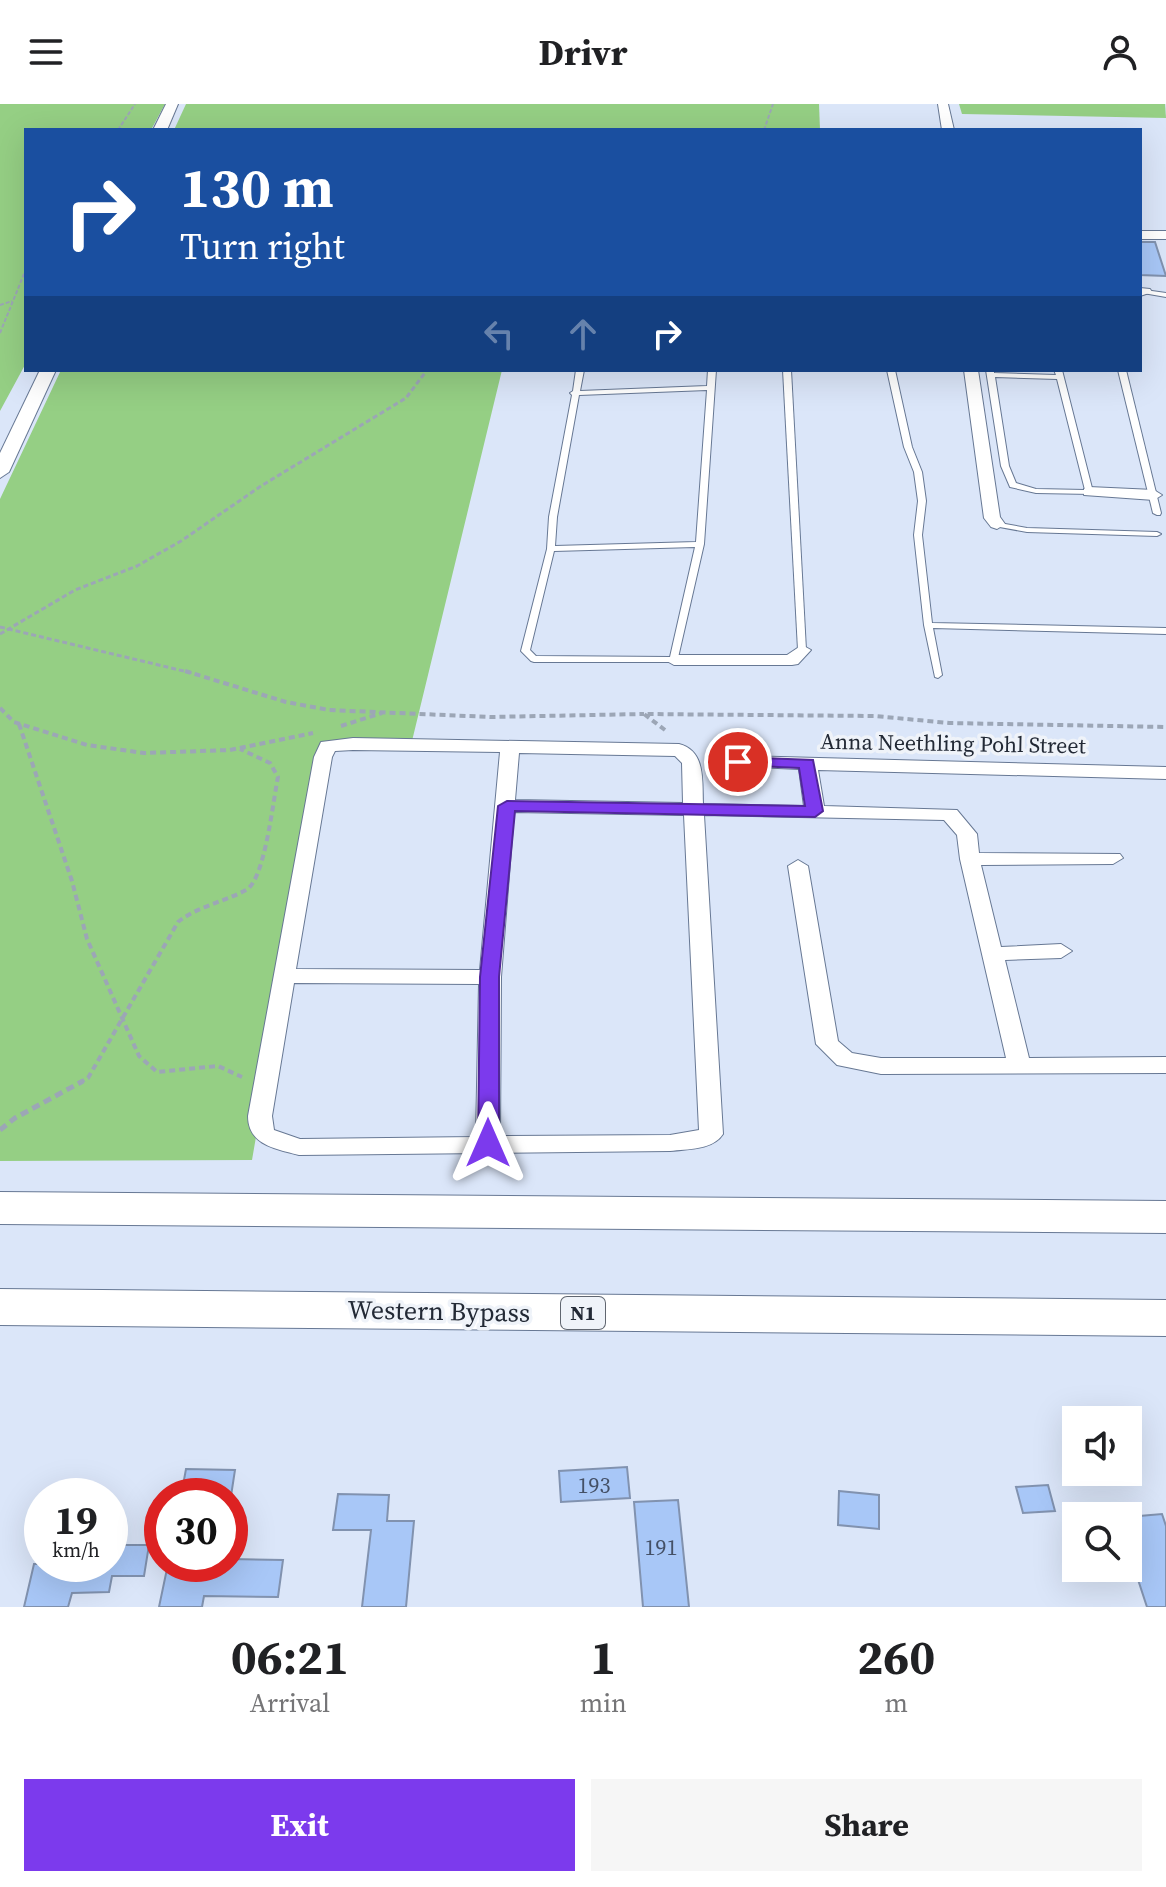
<!DOCTYPE html>
<style>
body{margin:0;font-family:"Source Serif 4",serif;background:#f6f6f6;color:#202124;height:100vh;display:flex;flex-direction:column;font-size:30px;white-space:nowrap}
*{box-sizing:border-box;margin:0}
p{font-size:26px;color:#757577}
.icon{flex:none;width:44px;height:44px;fill:none;stroke:currentColor;stroke-width:2;stroke-linecap:round;stroke-linejoin:round}
.map{position:relative;height:1503px;overflow:hidden}
.drawer{display:flex;flex-direction:column;background:#fff;flex:1}
.drawer>*{flex:none}
.guide{position:absolute;left:24px;top:24px;width:1118px;height:244px;border-radius:0px;box-shadow:0 8px 32px #0002;background:#1a4fa0;color:#fff;overflow:hidden}
.fabs{position:absolute;left:1062px;top:1302px;display:grid;gap:16px}
.fabs a{display:grid;place-items:center;width:80px;height:80px;border-radius:0px;background:#fff;box-shadow:0 8px 32px #0002;font-size:40px}
.speed{position:absolute;left:24px;top:1374px;display:flex;gap:16px;font-size:40px;font-weight:700;text-align:center}
.speed>*{display:grid;place-content:center;width:104px;height:104px;border-radius:50%;background:#fff;box-shadow:0 8px 32px #0002;line-height:1}
.speed small{font-size:20px;font-weight:400}
.speed .limit{border:12px solid #d22;background:#fff;color:#111}
.pin{position:absolute;display:grid;place-items:center;width:68px;height:68px;color:#fff;margin:-34px;border:4px solid #fff;border-radius:50%;box-shadow:0 2px 8px #0007}
.me{position:absolute;width:88px;margin:-44px;rotate:0deg;stroke-linejoin:round;filter:drop-shadow(0 0 6px #0008)}
.turn{display:flex;align-items:center;gap:28px;height:168px;padding:0 24px;font-size:36px}
.turn .icon{width:104px;height:104px;stroke-width:2.5}
.turn b{display:block;font-size:56px;line-height:68px}
.lanes{display:flex;align-items:center;height:76px;padding:0 24px;background:#0003;justify-content:center;gap:40px;direction:ltr}
.lanes .off{opacity:.35}
.eta{display:flex;justify-content:space-evenly;align-items:center;height:136px;text-align:center}
.eta b{font-size:48px;font-weight:700;line-height:56px}
.button{display:flex;gap:16px;margin-top:auto;padding:16px 24px}
.button a{flex:1;height:92px;border-radius:0px;background:#7c3aed;color:#fff;font-size:32px;font-weight:700;line-height:92px;text-align:center}
.button a+a{background:#f6f6f6;color:#202124}
header{display:flex;justify-content:space-between;align-items:center;height:104px;padding:0 24px;background:#fff;font-size:36px;font-weight:700}
.map>svg:first-child{display:block}
.green{fill:#95cf84}
.building{fill:#a8c7f7;stroke:#8192af;stroke-width:2}
.lines{fill:none;stroke-linecap:round;stroke-linejoin:round}
.service-casing{stroke:#677894;stroke-width:2}
.minor-casing{stroke:#677894;stroke-width:2}
.tertiary-casing{stroke:#677894;stroke-width:2}
.motorway-casing{stroke:#677894;stroke-width:2}
.path-far3{stroke:#9ca6b6;stroke-width:2;stroke-dasharray:4 2;stroke-linecap:butt}
.path-far2{stroke:#9ca6b6;stroke-width:3;stroke-dasharray:5 3;stroke-linecap:butt}
.path-far1{stroke:#9ca6b6;stroke-width:4;stroke-dasharray:6 4;stroke-linecap:butt}
.path{stroke:#9ca6b6;stroke-width:5;stroke-dasharray:8 5;stroke-linecap:butt}
.service{fill:#fff;fill-rule:evenodd}
.minor{fill:#fff;fill-rule:evenodd}
.tertiary{fill:#fff;fill-rule:evenodd}
.motorway{fill:#fff;fill-rule:evenodd}
.route{fill:#7c3aed;stroke:#51269a;stroke-width:2}
.labels{text-anchor:middle;dominant-baseline:central;stroke-width:7;stroke-linejoin:round;paint-order:stroke}
.shield{fill:#eff3f9;stroke:#606670;stroke-width:2}
.shield-label{font-size:20px;font-weight:bold;fill:#222935}
.street-label{font-size:22px;fill:#222935;stroke:#eff3f9}
.near-number-label{font-size:22px;fill:#445066}
.near-street-label{font-size:26px;fill:#222935;stroke:#eff3f9}
</style>
<header><svg class="icon" aria-label="menu" viewBox="0 0 24 24"><path d="M4 6h16M4 12h16M4 18h16"/></svg>Drivr<svg class="icon" aria-label="person" viewBox="0 0 24 24"><circle cx="12" cy="8" r="4"/><path d="M4 21q1-7 8-7t8 7"/></svg></header>
<div class="map">
<svg width="1166" height="1503" viewBox="0 0 1166 1503">
<rect width="100%" height="100%" fill="#dbe6f9"/>
<g class="green">
<polygon points="0,0 165,0 151,26 26,26 26,259 0,307"/>
<polygon points="186,0 819,0 820,26 174,26"/>
<polygon points="959,0 1165,0 1166,14 962,10"/>
<polygon points="61,266 502,266 412,637 324,638 252,1056 0,1057 0,395"/>
</g>
<g class="building">
<polygon points="1140,138 1155,138 1166,172 1140,171"/>
<polygon points="627,1363 630,1394 561,1398 559,1367"/>
<polygon points="186,1365 235,1366 231,1392 181,1392"/>
<polygon points="1048,1381 1055,1407 1023,1409 1016,1383"/>
<polygon points="839,1387 879,1391 879,1425 838,1421"/>
<polygon points="338,1390 389,1391 387,1417 414,1417 406,1503 362,1503 371,1426 333,1426"/>
<polygon points="678,1396 689,1503 643,1503 634,1398"/>
<polygon points="1162,1410 1166,1422 1166,1503 1147,1503 1128,1445 1128,1413"/>
<polygon points="110,1441 149,1441 144,1472 112,1472 109,1488 72,1489 68,1503 24,1503 34,1460 110,1460"/>
<polygon points="230,1455 283,1456 278,1493 204,1492 202,1503 159,1503 168,1460 230,1460"/>
</g>
<g class="lines">
<defs>
<g id="service">
<polygon points="1145,186 1166,189 1166,193 1143,189 1143,187"/>
<path d="M576,266H584L580,287L707,282L708,266H716L704,440L677,558H534L531,557L521,547L547,445L549,413L572,291L570,289L573,287ZM707,286L696,438L555,442L557,413L579,291ZM695,443L670,553L536,552L530,546L554,447Z"/>
<polygon points="783,266 791,266 806,546 802,549 798,546"/>
<polygon points="887,266 895,266 912,343 922,368 926,397 922,431 932,519 1166,524 1166,530 933,524 942,571 938,574 935,573 924,521 914,431 918,397 914,368 904,343"/>
<path d="M986,266H994V269L1056,271L1054,266H1062L1093,388L1092,390L1036,389L1010,383L1001,362ZM995,273L1057,275L1085,386L1036,385L1016,379L1009,362Z"/>
<polygon points="1118,266 1126,266 1161,409 1160,411 1157,411 1153,409"/>
<polygon points="994,418 1027,424 1157,428 1161,430 1157,432 1027,428 994,422"/>
</g>
<g id="minor">
<polygon points="938,0 948,0 954,26 942,26"/>
<rect x="1140" y="127" width="26" height="8"/>
<polygon points="1140,184 1150,185 1152,188 1140,192"/>
<polygon points="964,266 978,266 1000,413 1005,420 997,425 991,423 984,414"/>
<polygon points="1089,383 1154,386 1162,391 1154,396 1084,391 1084,385"/>
<polygon points="802,541 811,546 798,560 792,561 674,561 665,556 674,551 787,551"/>
<path d="M353,634L679,640C706,647 702,677 703,700L804,702L799,665L731,662L729,658L738,652L1166,663V675L818,666L824,702L957,706L977,730L979,749L1120,750L1123,754L1113,760L981,761L1001,843L1061,840L1072,847L1061,854L1005,856L1029,954L1166,953V969L881,970L837,961L816,940L788,762L798,756L808,762L838,937L852,949L881,954H1006L960,755L957,731L944,716L704,711L723,1030C713,1046 687,1045 670,1047L299,1051C276,1045 248,1041 248,1012L314,653L321,638ZM353,646L500,648L480,866L296,865L332,653L335,647ZM519,649L675,652L682,659L683,699L515,696ZM514,708L684,711L699,1026L670,1031L500,1032L501,873ZM294,879L479,880L476,1033L300,1035L274,1026L272,1012Z"/>
</g>
<g id="tertiary">
<polygon points="166,0 178,0 167,26 153,26"/>
<polygon points="40,266 56,266 9,368 0,374 0,349"/>
</g>
<g id="motorway">
<polygon points="0,1088 1166,1097 1166,1129 0,1120"/>
<polygon points="0,1185 1166,1196 1166,1232 0,1221"/>
</g>
</defs>
<use href="#service" class="service-casing"/>
<use href="#minor" class="minor-casing"/>
<use href="#tertiary" class="tertiary-casing"/>
<use href="#motorway" class="motorway-casing"/>
<g class="path-far3">
<polyline points="118,26 135,0"/>
<polyline points="764,26 773,0"/>
<polyline points="0,201 12,197"/>
<polyline points="0,229 26,165"/>
</g>
<g class="path-far2">
<polyline points="0,523 192,569"/>
<polyline points="0,530 75,486 137,462 181,437 261,382 406,294 427,266"/>
</g>
<g class="path-far1">
<polyline points="185,567 286,598 329,606 490,613 644,610"/>
<polyline points="0,604 14,618 87,641 144,649 230,646 313,629"/>
<polyline points="19,620 72,777 87,835 139,952 157,968 218,962 242,973"/>
<polyline points="341,622 382,609"/>
<polyline points="665,626 644,610 875,612 949,619 1166,623"/>
<path d="M79,979L88,974L178,818C198,802 224,798 246,786C265,776 273,696 278,673L270,659L240,645"/>
</g>
<polyline class="path" points="0,1026 15,1014 83,977"/>
<use href="#service" class="service"/>
<use href="#minor" class="minor"/>
<use href="#tertiary" class="tertiary"/>
<use href="#motorway" class="motorway"/>
</g>
<polygon class="route" points="738,653 813,656 823,707 815,713 515,707 499,873 499,1039 496,1045 481,1045 478,1039 480,873 498,702 507,697 805,702 799,664 732,661 730,658"/>
<g class="labels">
<rect class="shield" x="561" y="1193" width="44" height="32" rx="6"/>
<g class="shield-label">
<text x="583" y="1209">N1</text>
</g>
<g class="street-label">
<text transform="translate(953 639) rotate(1)">Anna Neethling Pohl Street</text>
</g>
<g class="near-number-label">
<text x="594" y="1381">193</text>
<text x="661" y="1443">191</text>
</g>
<g class="near-street-label">
<text transform="translate(439 1207) rotate(1)">Western Bypass</text>
</g>
</g>
</svg>
<div class="fabs">
<a><svg class="icon" aria-label="sound" viewBox="0 0 24 24"><path d="M4 9h4l5-4v14l-5-4H4zM17 9q2 3 0 6"/></svg></a>
<a><svg class="icon" aria-label="search" viewBox="0 0 24 24"><circle cx="10" cy="10" r="6"/><path d="M15 15l6 6"/></svg></a>
</div>
<div class="speed"><div>19<small>km/h</small></div><div class="limit">30</div></div>
<div class="pin" style="left:738px;top:658px;background:#d93025"><svg class="icon" aria-label="arrive" viewBox="0 0 24 24"><path d="M6 21V4h12l-3 4 3 4H6"/></svg></div>
<svg class="me" style="left:488px;top:1039px" viewBox="-20 -20 40 40"><path d="M0-17L14 15 0 8-14 15z" fill="#7c3aed" stroke="#fff" stroke-width="4"/></svg>
<div class="guide">
<div class="turn"><svg class="icon" aria-label="right" viewBox="0 0 24 24"><path d="M7 20v-9h11M14 6l5 5-5 5"/></svg><div><b>130 m</b>Turn right</div></div>
<div class="lanes"><svg class="icon off" aria-label="left" viewBox="0 0 24 24"><path d="M17 20v-9H6M10 6l-5 5 5 5"/></svg><svg class="icon off" aria-label="ahead" viewBox="0 0 24 24"><path d="M12 20V5M6 11l6-6 6 6"/></svg><svg class="icon" aria-label="right" viewBox="0 0 24 24"><path d="M7 20v-9h11M14 6l5 5-5 5"/></svg></div>
</div>
</div>
<section class="drawer">
<div class="eta">
<div><b>06:21</b><p>Arrival</p></div>
<div><b>1</b><p>min</p></div>
<div><b>260</b><p>m</p></div>
</div>
<div class="button"><a>Exit</a><a>Share</a></div>
</section>
